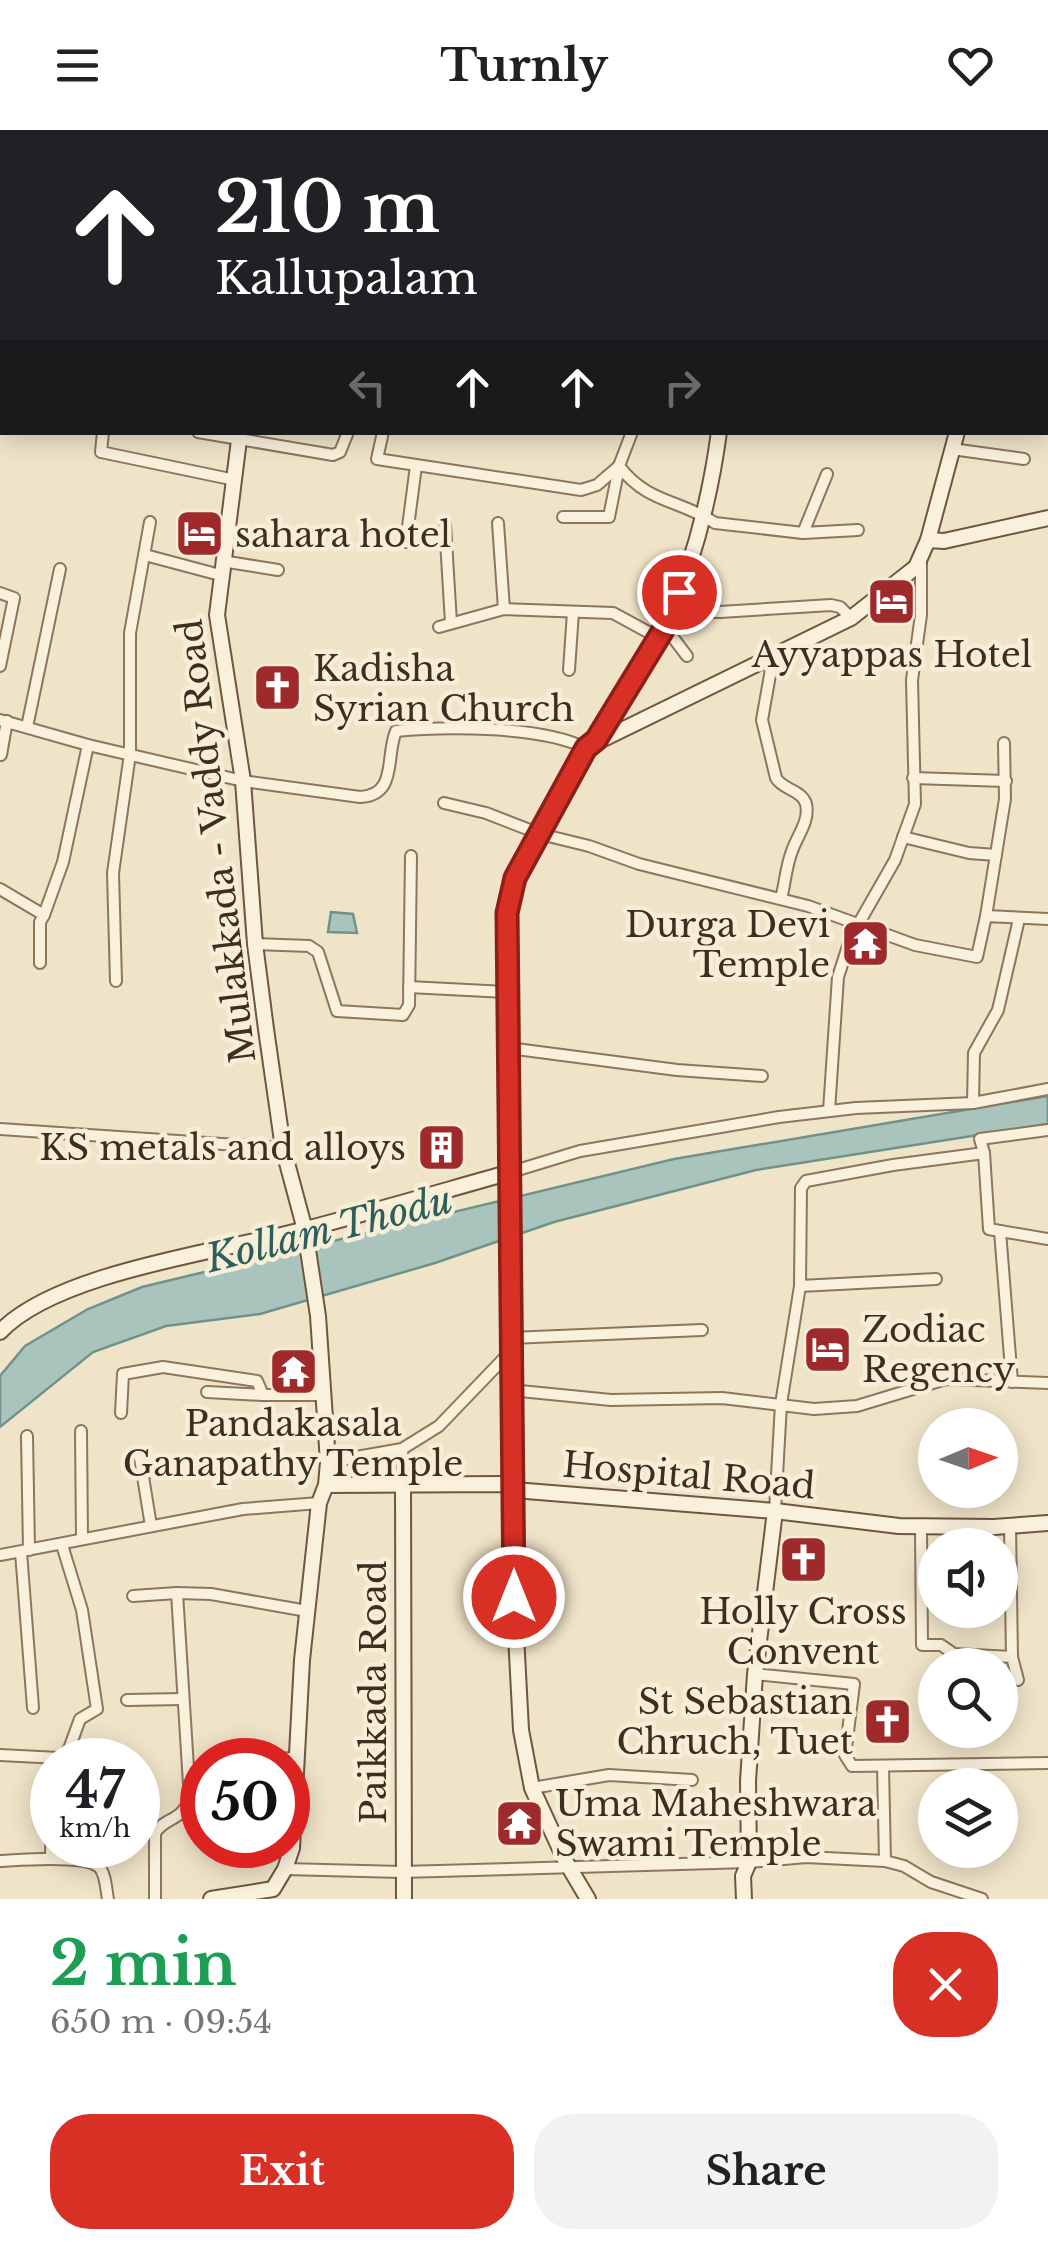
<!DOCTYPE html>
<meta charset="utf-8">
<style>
body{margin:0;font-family:"Libre Baskerville",serif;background:#f2f2f2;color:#202124;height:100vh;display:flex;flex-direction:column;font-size:38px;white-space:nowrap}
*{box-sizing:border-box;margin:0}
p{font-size:32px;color:#757577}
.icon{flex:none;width:55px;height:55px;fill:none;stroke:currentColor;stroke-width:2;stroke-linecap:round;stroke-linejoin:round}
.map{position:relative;height:1769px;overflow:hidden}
.sheet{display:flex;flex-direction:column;background:#fff;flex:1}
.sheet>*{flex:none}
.guide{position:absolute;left:0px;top:0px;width:1050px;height:305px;box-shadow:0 5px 25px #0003;background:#202124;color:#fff;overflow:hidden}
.needle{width:65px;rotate:88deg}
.tools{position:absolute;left:918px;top:1278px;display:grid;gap:20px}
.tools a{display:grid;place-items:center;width:100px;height:100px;border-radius:50%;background:#fff;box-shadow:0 5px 25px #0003;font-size:50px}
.speed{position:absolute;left:30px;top:1608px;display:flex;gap:20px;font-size:50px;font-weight:700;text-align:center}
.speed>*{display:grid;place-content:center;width:130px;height:130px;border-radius:50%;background:#fff;box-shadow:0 5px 25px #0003;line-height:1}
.speed small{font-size:25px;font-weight:400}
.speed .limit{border:15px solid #d22;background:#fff;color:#111}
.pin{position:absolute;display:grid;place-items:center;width:85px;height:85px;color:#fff;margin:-42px;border:5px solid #fff;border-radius:50%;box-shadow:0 2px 10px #0007}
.me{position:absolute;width:110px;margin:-55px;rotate:0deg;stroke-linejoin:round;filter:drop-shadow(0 0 8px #0008)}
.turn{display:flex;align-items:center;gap:35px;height:210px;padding:0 50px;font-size:45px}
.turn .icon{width:130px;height:130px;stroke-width:2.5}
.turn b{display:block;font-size:70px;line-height:85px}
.lanes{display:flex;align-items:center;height:95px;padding:0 50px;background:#0003;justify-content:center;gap:50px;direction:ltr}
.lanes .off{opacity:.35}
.round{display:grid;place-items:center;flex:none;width:105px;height:105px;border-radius:40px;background:#f2f2f2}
.head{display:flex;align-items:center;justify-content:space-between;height:170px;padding:0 50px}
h1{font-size:60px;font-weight:700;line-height:75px;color:#1e9e55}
.action{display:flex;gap:20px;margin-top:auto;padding:20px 50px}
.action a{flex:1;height:115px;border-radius:40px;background:#d93025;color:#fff;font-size:40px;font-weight:700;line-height:115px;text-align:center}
.action a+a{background:#f2f2f2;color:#202124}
header{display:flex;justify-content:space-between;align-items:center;height:130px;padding:0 50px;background:#fff;font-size:45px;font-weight:700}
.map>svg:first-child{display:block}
.water{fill:#a9c4bc;stroke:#6f938a;stroke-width:2.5}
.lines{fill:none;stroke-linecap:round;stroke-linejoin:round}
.street-casing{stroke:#8d765c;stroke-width:14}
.secondary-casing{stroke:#6f573f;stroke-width:18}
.street{stroke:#faf1dc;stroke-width:10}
.secondary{stroke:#faf1dc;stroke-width:14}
.route-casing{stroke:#8d1f18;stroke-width:25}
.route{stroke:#d93025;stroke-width:18}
.labels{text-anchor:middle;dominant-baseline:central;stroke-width:9;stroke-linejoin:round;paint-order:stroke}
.poi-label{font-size:35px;fill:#3d2e20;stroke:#f7eed8;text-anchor:start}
.street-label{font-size:35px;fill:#3d2e20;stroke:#f7eed8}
.water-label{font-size:38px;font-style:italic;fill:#2f5d5a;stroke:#f7eed8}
</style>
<header><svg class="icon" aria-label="menu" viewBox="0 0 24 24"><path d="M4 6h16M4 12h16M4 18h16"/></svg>Turnly<svg class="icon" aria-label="heart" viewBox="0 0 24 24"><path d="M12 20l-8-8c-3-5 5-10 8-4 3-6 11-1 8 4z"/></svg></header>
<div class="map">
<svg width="1048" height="1769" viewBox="0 0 1048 1769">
<rect width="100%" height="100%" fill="#f0e4c8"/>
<g class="water">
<polygon points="331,782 353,784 357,803 328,802"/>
<polygon points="1048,966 1048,994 756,1040 554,1092 435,1133 260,1184 166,1196 93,1222 0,1297 0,1246 25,1216 88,1179 142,1157 674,1029"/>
</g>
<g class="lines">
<defs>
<g id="street">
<polyline points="1042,0 1048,2"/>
<polyline points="49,2 50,0"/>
<polyline points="448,2 449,0"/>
<polyline points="670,2 670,0"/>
<polyline points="0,63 2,64"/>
<polyline points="0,172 2,173"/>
<polyline points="1048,177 1048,178"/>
<polyline points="0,225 2,215"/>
<polyline points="0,264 2,264"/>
<polyline points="103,302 101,322 235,350"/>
<polyline points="198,302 333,325 340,322 348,302"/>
<polyline points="383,302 377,329 581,360 597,355 619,336"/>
<path d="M632,302L619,336C648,374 679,369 715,393L803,403"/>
<polyline points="952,319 1024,329"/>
<polyline points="827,344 803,403 858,400"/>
<polyline points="563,387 609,387 619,337"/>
<polyline points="498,393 504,479"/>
<polyline points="445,394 451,493"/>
<polyline points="406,412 416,336"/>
<polyline points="145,425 220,445"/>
<polyline points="222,431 278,440"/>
<polyline points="0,463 14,468 0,536"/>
<polyline points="671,481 720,482 831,475 840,477 851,488"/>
<polyline points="439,497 504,479 613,483 659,508"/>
<polyline points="665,497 687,526"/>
<path d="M773,528L762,590L776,648C783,660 802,660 806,674C810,691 797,706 792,721C786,736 785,754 781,769"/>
<polyline points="569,540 573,482"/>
<path d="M0,590L88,615L243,651L360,667C398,665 385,627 396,601C444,596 543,596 585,618"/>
<polyline points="27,597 60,439"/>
<polyline points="1,625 7,591"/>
<polyline points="913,648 1006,651"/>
<polyline points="444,673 486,683 540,704 589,716 639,734 808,776 915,815 977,827 986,786 1048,789"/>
<polyline points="903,707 969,723 996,725"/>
<polyline points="0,759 44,785 40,792 40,833"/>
<polyline points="44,785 63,732 88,615"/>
<polyline points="986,786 1005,669 1004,613"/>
<polyline points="255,814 309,816 318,822 337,881 403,885 409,875 411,726"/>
<polyline points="116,851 113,743 130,624 130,503 150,392"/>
<polyline points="409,857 506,862"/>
<polyline points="508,918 677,940 762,946"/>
<polyline points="973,973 974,923 998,880 1019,789"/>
<polyline points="829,981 838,847 851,807 895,730 915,674 912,550 921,485 921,430"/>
<polyline points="0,999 283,1018"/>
<polyline points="984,1023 989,1099 1000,1101 1012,1252"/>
<polyline points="511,1042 580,1021 779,987 856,978 973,973 1048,959"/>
<polyline points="1000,1101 1048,1109"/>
<polyline points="800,1156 936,1149"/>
<polyline points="510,1208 702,1200"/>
<polyline points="510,1260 611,1270 722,1268 814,1279 857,1276 946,1249 1048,1253"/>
<polyline points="207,1262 263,1265"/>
<polyline points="121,1283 123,1244 163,1237 257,1251 263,1265 323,1265"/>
<polyline points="81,1301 82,1408"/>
<polyline points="27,1306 29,1420"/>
<polyline points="402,1319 403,1354"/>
<polyline points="140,1328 151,1396"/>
<polyline points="328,1332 402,1319 439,1296 510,1222"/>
<polyline points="775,1381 781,1274 800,1156 801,1058 806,1051 893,1035 984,1023 980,1009 1048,1000"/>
<polyline points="1010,1396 1012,1527"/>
<polyline points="921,1397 922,1515 941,1515 954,1524 1012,1527 1018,1550"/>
<polyline points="21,1422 33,1578"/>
<polyline points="0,1425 243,1379 319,1373"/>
<polyline points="133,1466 177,1463"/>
<polyline points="755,1544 854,1554 845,1625 852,1636 1048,1633"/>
<polyline points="127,1570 183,1569"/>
<polyline points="0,1625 59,1628"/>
<polyline points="59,1630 69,1619 80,1589 97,1579 82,1480 62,1415"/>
<polyline points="242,1630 296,1628"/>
<polyline points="883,1636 885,1731"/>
<polyline points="532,1658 609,1645 692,1650"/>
<polyline points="51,1729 52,1661"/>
<path d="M0,1731C20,1730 84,1724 99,1737C106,1744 106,1760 108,1769"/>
<polyline points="285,1739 402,1742 749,1732 806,1727 885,1731 904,1736 931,1752 982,1769"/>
<path d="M155,1769V1703C165,1687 180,1692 190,1670L177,1463L211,1464L307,1481"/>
</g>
<g id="secondary">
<polyline points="267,0 267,2"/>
<polyline points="760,2 760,0"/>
<polyline points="1048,42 1048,41"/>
<polyline points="928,410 944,411 1048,388"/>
<path d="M597,610C620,573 648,536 665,497C693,435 710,369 719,302"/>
<path d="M0,1202C56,1142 224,1121 306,1099C375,1081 443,1061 511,1042"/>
<polyline points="403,1354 404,1769"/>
<polyline points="326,1355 504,1354 514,1360 775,1381 899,1396 994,1397 1048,1393"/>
<polyline points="211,1769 273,1759 285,1739 292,1718 302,1530 319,1373 326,1355 328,1332 318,1186 305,1100 283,1018 266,899 255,814 243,651 217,485 240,302"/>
<polyline points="588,1769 566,1732 532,1658 521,1600 514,1467 510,1222 513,1123 505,815 507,783 515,747 585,618 851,488 916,437 928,410 957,302"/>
<polyline points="744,1769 743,1746 749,1732 748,1651 755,1544 775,1381"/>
</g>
</defs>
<use href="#street" class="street-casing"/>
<use href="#secondary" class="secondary-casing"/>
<use href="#street" class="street"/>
<use href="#secondary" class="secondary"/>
</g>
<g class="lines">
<defs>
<polyline id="route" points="514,1467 507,783 515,748 586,618 596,610 665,497 679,462"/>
</defs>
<use href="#route" class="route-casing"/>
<use href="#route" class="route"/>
</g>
<defs>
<symbol id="hotel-square" viewBox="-11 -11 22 22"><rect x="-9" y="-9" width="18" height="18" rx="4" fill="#9e2a2b" stroke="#f7eed8"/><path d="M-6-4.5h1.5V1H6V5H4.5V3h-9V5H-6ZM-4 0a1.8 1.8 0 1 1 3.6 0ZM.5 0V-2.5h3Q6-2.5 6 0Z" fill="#fff"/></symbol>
<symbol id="church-square" viewBox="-11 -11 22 22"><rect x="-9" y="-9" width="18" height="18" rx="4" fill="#9e2a2b" stroke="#f7eed8"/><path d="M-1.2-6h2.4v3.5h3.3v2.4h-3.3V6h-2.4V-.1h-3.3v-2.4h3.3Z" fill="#fff"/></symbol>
<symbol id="temple-square" viewBox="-11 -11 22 22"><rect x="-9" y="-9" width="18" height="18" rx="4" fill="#9e2a2b" stroke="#f7eed8"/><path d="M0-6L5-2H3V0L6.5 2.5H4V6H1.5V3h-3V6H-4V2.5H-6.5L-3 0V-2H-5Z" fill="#fff"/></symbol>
<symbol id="building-square" viewBox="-11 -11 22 22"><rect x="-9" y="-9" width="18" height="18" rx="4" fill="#9e2a2b" stroke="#f7eed8"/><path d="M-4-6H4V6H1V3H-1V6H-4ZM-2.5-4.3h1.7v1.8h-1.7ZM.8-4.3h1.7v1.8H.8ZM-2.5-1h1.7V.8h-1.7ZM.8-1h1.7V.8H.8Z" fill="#fff"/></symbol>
</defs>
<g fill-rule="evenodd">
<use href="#hotel-square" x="172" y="376" width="55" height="55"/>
<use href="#hotel-square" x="864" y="444" width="55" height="55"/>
<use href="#church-square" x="250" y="530" width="55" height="55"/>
<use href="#temple-square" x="838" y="786" width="55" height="55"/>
<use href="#building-square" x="414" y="990" width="55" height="55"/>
<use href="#hotel-square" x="800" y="1192" width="55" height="55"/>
<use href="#temple-square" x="266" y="1214" width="55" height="55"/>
<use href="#church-square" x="776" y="1402" width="55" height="55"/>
<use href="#church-square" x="860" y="1564" width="55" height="55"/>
<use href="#temple-square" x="492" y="1666" width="55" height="55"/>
</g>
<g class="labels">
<g class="poi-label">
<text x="235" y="404">sahara hotel</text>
<text x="892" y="524" text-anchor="middle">Ayyappas Hotel</text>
<text x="313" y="538">Kadisha<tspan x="313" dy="40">Syrian Church</tspan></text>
<text x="830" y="794" text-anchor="end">Durga Devi<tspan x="830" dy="40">Temple</tspan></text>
<text x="406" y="1017" text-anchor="end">KS metals and alloys</text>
<text x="862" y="1199">Zodiac<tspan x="862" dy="40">Regency</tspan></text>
<text x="293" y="1293" text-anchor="middle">Pandakasala<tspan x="293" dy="40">Ganapathy Temple</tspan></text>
<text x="803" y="1481" text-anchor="middle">Holly Cross<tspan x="803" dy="40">Convent</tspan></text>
<text x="853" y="1571" text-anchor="end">St Sebastian<tspan x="853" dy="40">Chruch, Tuet</tspan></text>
<text x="555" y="1673">Uma Maheshwara<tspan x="555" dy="40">Swami Temple</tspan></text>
</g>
<g class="street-label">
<text transform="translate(216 711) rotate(-97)">Mulakkada - Vaddy Road</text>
<text transform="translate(689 1345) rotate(5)">Hospital Road</text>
<text transform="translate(373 1562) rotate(-90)">Paikkada Road</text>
</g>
<g class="water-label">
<text transform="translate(329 1099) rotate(-14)">Kollam Thodu</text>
</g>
</g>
</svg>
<div class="tools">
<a><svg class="needle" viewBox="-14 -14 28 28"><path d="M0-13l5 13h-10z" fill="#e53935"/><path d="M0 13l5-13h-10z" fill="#757577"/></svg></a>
<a><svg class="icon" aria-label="sound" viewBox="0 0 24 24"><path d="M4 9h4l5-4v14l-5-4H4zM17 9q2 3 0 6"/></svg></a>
<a><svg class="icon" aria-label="search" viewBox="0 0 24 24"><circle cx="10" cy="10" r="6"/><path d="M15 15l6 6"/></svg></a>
<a><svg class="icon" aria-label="layers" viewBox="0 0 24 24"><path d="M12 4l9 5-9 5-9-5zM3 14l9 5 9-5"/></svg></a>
</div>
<div class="speed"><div>47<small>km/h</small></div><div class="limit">50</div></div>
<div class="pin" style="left:679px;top:462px;background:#d93025"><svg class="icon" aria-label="arrive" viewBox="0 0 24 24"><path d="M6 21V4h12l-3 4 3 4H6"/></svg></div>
<svg class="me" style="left:514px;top:1467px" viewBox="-20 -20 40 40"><circle r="17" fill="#d93025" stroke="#fff" stroke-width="3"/><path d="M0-11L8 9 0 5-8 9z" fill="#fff"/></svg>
<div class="guide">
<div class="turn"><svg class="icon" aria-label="ahead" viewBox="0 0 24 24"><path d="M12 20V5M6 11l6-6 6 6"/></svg><div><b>210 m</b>Kallupalam</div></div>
<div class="lanes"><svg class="icon off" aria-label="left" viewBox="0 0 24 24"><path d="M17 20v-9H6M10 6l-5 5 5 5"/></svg><svg class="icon" aria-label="ahead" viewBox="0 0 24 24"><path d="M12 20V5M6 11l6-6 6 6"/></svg><svg class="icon" aria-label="ahead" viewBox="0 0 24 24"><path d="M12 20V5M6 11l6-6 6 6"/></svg><svg class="icon off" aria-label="right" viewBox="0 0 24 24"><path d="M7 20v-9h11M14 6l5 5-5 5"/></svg></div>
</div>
</div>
<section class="sheet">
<div class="head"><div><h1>2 min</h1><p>650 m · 09:54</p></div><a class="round" style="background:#d93025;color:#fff"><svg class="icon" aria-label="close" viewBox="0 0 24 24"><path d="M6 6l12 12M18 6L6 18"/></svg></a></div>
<div class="action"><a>Exit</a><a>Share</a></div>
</section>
